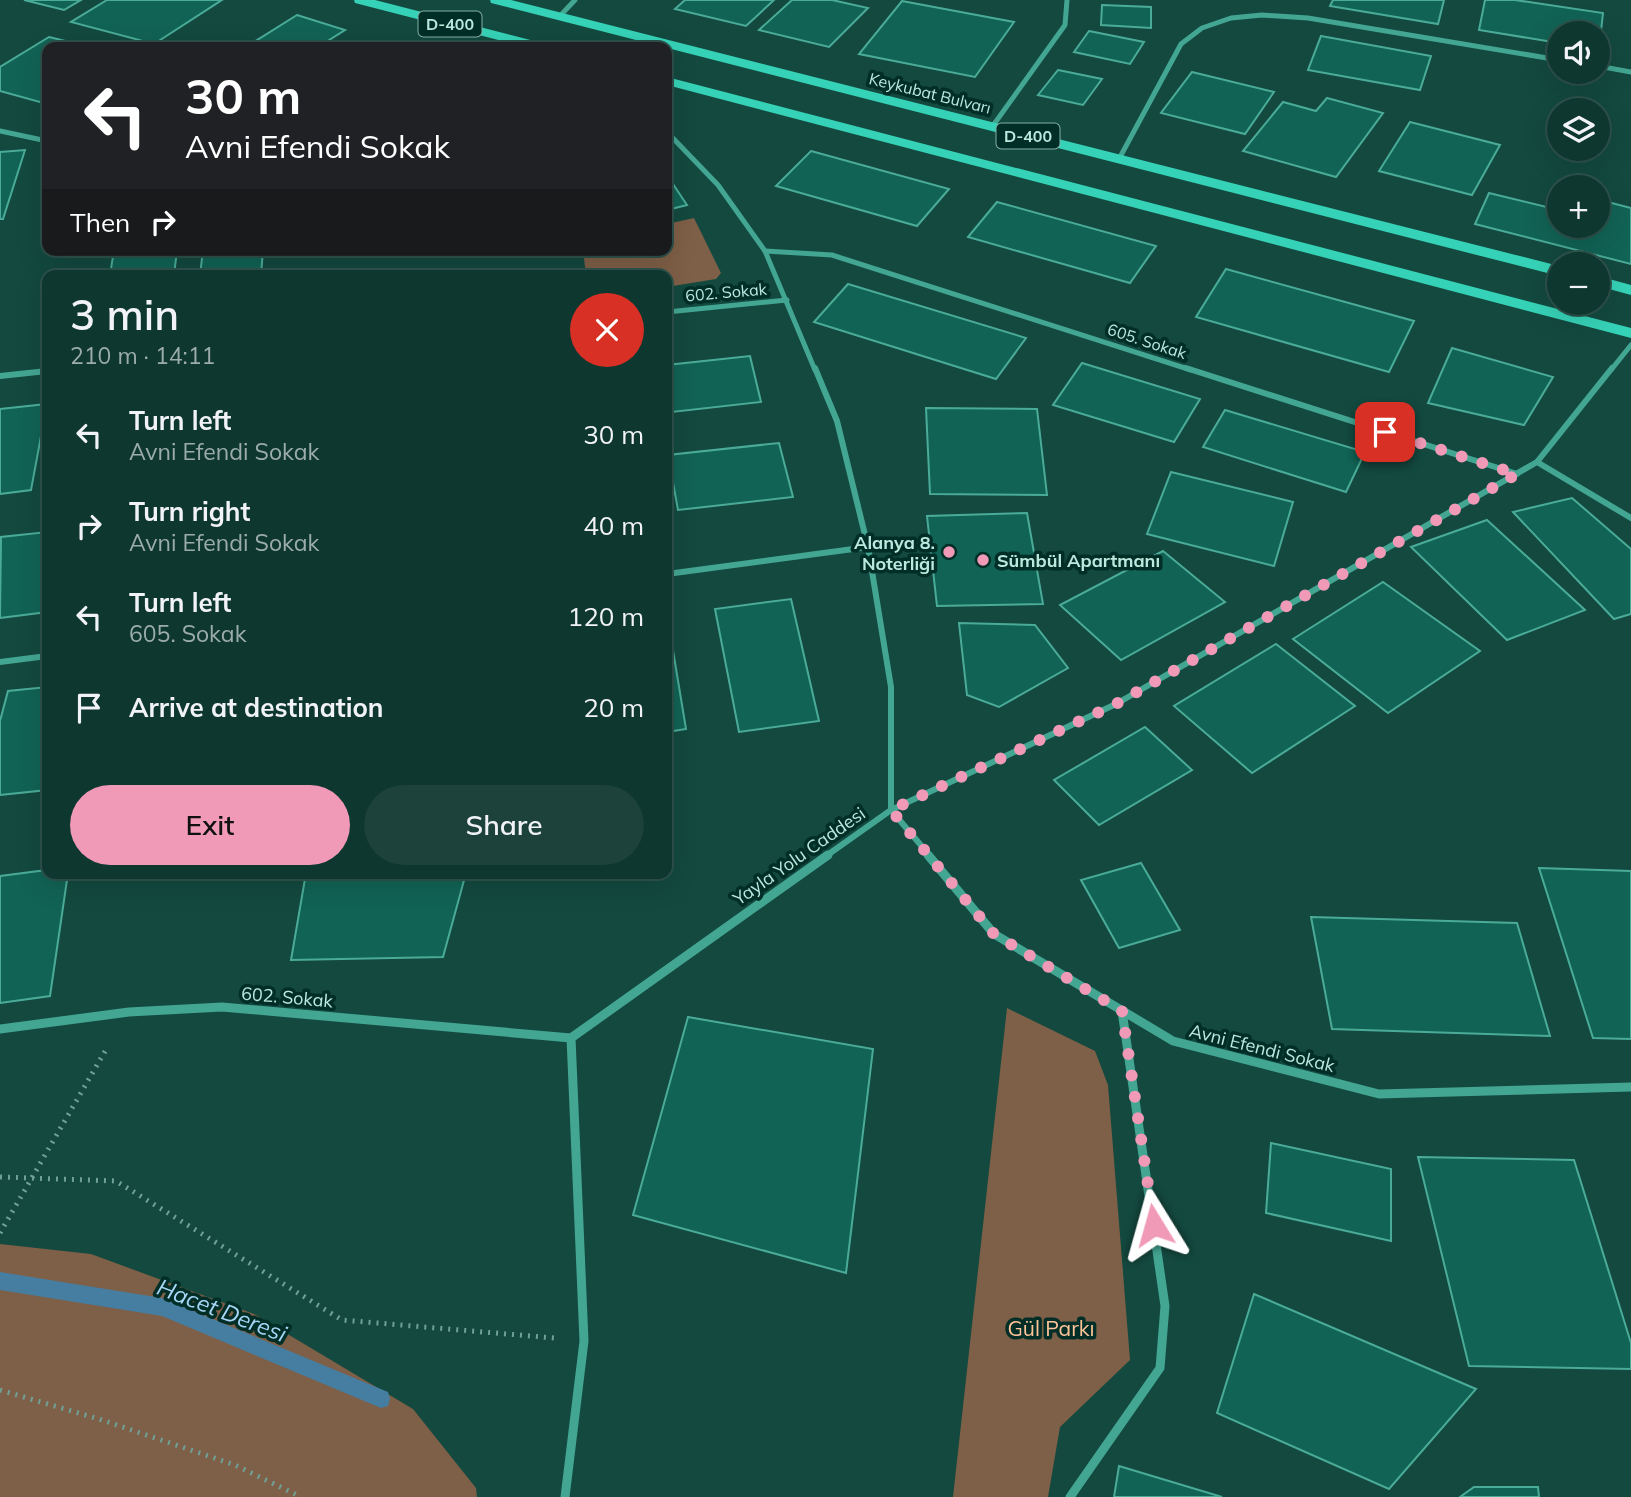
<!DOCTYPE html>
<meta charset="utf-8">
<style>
body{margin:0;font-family:Mulish,sans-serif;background:#1c423b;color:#f1f3f6;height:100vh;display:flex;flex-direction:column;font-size:26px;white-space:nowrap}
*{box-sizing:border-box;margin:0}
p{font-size:23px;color:#9bacaa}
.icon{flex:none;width:38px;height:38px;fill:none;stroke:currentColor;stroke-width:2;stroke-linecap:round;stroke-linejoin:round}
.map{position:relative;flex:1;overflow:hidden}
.side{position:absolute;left:42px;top:270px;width:630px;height:609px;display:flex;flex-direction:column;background:#0e372f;border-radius:14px;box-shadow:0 7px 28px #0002,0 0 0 2px #2e514b}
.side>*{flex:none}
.hud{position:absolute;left:42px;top:42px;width:630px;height:214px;border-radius:14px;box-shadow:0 7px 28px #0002,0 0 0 2px #2e514b;background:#202124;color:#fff;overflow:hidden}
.buttons{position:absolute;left:1547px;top:21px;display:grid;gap:14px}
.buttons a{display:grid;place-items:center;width:63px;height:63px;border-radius:50%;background:#0e372f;box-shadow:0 7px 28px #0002,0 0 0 2px #2e514b;font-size:35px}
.pin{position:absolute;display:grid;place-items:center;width:60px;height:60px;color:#fff;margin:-30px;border-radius:14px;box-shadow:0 4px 10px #0006}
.me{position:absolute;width:77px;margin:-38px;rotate:352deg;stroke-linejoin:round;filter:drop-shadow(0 0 5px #0008)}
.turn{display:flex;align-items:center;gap:24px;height:147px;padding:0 28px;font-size:32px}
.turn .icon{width:91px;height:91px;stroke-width:2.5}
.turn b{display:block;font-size:49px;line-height:60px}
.then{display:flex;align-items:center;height:66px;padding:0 28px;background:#0003;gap:14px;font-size:26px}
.round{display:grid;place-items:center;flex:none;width:74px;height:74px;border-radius:37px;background:#1c423b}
.head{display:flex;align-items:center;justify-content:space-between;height:119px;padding:0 28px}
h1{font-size:42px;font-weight:600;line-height:52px}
.action{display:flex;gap:14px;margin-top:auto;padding:14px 28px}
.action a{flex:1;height:80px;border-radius:42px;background:#f09ab7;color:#111;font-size:28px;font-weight:600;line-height:80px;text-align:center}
.action a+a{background:#1c423b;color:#f1f3f6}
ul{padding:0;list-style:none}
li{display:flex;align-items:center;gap:21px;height:91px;padding:0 28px}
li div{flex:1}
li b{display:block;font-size:26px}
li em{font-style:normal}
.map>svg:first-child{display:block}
.green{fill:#7e5f47}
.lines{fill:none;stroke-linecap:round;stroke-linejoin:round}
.stream{fill:#467ea1;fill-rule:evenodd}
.building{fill:#116355;stroke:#4aac98;stroke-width:2}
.path{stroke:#70a096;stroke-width:5;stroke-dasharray:2 6;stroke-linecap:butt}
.street-far2{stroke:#43a692;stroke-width:5}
.street-far1{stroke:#43a692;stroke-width:6}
.street{stroke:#43a692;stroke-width:9}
.highway{fill:#36d2b7;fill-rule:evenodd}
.route{stroke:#f09ab7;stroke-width:12;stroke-dasharray:0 21.6}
.poi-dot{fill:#f09ab7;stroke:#012e26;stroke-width:2.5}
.labels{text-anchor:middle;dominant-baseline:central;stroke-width:7;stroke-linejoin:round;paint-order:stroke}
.shield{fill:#012e26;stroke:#84b0a6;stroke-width:2}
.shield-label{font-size:16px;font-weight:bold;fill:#bce8dd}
.far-street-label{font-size:16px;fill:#bce8dd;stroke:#012e26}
.poi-label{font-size:18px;font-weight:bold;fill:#bce8dd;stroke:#012e26;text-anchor:end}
.street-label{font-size:18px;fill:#bce8dd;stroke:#012e26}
.near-park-label{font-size:21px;fill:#ffc499;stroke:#012e26}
.near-water-label{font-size:23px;font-style:italic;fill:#a7d6f6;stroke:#012e26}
</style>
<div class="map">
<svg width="1631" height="1497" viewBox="0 0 1631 1497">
<rect width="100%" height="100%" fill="#13493f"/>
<g class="green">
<polygon points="694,218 721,273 716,279 667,287 667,275 586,275 583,250 667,250 667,224"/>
<polygon points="1007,1008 1095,1051 1108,1085 1130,1360 1060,1427 1048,1497 953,1497"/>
<polygon points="0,1244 91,1254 254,1314 413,1409 476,1488 477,1497 0,1497"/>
</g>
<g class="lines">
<polygon class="stream" points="0,1272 162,1298 388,1392 390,1399 388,1406 381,1408 162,1316 0,1290"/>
</g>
<g class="building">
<polygon points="24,0 81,0 64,10"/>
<polygon points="107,0 222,0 154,44 71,22"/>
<polygon points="685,0 774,0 746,26 675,9"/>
<polygon points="792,0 832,0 868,8 829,47 759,30"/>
<polygon points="1333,0 1444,0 1438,24 1330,6"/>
<polygon points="1485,0 1515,0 1603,13 1599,49 1598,33 1559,33 1559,43 1479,30"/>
<polygon points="902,1 1014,22 975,77 859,54"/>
<polygon points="1102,5 1151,7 1151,28 1101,25"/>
<polygon points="297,15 345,30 318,47 246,47"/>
<polygon points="1089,31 1144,42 1130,64 1074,52"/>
<polygon points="1321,36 1431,56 1420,90 1308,70"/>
<polygon points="49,37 90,47 47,47 47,104 0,91 0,67"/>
<polygon points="1058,70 1102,79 1083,105 1038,95"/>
<polygon points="1192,72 1274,92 1245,134 1161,113"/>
<polygon points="1327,98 1383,113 1336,177 1243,151 1283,102 1316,111"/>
<polygon points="1410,122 1500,145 1472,195 1379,171"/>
<polygon points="25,150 3,219 0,219 0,152"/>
<polygon points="811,151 949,189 917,226 776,186"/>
<polygon points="667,175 687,205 667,210"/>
<polygon points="1489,193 1559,210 1559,226 1598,226 1604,201 1631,208 1631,264 1475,224"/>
<polygon points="997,202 1156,246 1130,283 968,237"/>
<polygon points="114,250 177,250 174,275 110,275"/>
<polygon points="203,250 263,250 261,275 200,275"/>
<polygon points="1226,269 1414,321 1389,372 1196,317"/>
<polygon points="848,284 1026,338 996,379 814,322"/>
<polygon points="1452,348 1553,377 1524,425 1428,403"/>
<polygon points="750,356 761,402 672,412 667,383 667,365"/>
<polygon points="1082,363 1200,399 1174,442 1053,405"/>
<polygon points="47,404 31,490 0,494 0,409"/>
<polygon points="926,408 1037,409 1047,495 930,494"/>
<polygon points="1225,410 1365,452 1346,492 1203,447"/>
<polygon points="779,443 793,497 678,510 668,455"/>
<polygon points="1171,472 1293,502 1274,566 1147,534"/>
<polygon points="1572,498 1631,549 1631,614 1614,619 1513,512"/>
<polygon points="1027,513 1043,604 937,606 927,516"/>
<polygon points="1487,520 1585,610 1507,640 1411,547"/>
<polygon points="47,532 47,612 0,618 1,537"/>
<polygon points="1163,551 1225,602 1121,660 1060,605"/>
<polygon points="1383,582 1480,651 1388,713 1293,639"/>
<polygon points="791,599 819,721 739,732 715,609"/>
<polygon points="667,614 686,729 667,732"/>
<polygon points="959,623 1035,625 1068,668 999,707 967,695"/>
<polygon points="1276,644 1355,706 1252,773 1174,706"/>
<polygon points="47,687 47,790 0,795 0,721 8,691"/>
<polygon points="1145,727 1192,770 1099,825 1054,780"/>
<polygon points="1141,863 1180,930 1119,948 1081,880"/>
<polygon points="1539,868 1631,871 1631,1039 1593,1038"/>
<polygon points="47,870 47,873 68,873 50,996 0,1003 0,876"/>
<polygon points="306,873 466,873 443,957 291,960"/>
<polygon points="1311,917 1517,923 1550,1036 1332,1029"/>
<polygon points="688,1017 873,1049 846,1273 633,1215"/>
<polygon points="1271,1143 1391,1169 1391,1241 1266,1213"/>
<polygon points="1418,1157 1574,1160 1631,1343 1631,1369 1469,1366"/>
<polygon points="1254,1294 1476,1389 1389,1489 1217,1413"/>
<polygon points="1119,1466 1222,1497 1114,1497"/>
<polygon points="1474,1487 1538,1487 1539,1497 1460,1497"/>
</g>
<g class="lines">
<g class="path">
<polyline points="0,1177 116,1181 342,1320 554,1338"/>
<polyline points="0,1233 108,1046"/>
<polyline points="0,1390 99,1419 235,1465 301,1497"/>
</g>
<g class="street-far2">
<polyline points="559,17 575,0"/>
<polyline points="1598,66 1631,72"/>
<polyline points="992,127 1065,25 1067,0"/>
<polyline points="0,131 47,141"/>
<polyline points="667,132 718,185 765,251 815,370"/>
<polyline points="1119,159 1181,44 1202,28 1231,18 1262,15 1308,18 1559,60"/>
<polyline points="765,251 832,255 1191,370"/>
<polyline points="667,312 787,300"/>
<polyline points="1611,370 1631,345"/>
</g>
<g class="street-far1">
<polyline points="815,368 837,421 868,547 891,687 891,810 826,856"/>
<polyline points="1186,368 1517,474"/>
<polyline points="0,376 47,371"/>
<polyline points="1537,462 1631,518"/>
<polyline points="667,574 868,547"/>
<polyline points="0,662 47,656"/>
<polyline points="930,856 891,810 1116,704 1537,462 1612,368"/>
</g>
<g class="street">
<polyline points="928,855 994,934 1173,1041 1379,1094 1631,1087"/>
<polyline points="0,1029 129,1012 222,1007 571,1038"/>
<polyline points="565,1497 584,1341 571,1038 828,855"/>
<polyline points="1070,1497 1160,1368 1165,1306 1122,1011"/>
</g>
<g class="highway">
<polygon points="354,0 375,0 546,44 548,47 526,47 355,3"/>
<polygon points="490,0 511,0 1559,266 1559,276 491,3"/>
<polygon points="667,77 1631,328 1631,338 667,85"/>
<polygon points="1598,276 1631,285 1631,295 1598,286"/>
</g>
</g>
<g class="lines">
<polyline class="route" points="1154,1225 1122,1011 994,934 891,810 1116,704 1517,474 1385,432"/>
</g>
<g class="poi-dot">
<circle cx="949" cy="552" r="7"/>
<circle cx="983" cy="560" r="7"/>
</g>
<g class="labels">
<g class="shield">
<rect x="418.5" y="11.5" width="63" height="25" rx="5"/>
<rect x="996.5" y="123.5" width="63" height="25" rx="5"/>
</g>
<g class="shield-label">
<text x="450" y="24">D-400</text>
<text x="1028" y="136">D-400</text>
</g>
<g class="far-street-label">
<text transform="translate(930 93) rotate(14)">Keykubat Bulvarı</text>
<text transform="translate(726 292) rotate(-5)">602. Sokak</text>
<text transform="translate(1147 341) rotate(18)">605. Sokak</text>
</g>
<g class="poi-label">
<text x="935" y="542">Alanya 8.<tspan x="935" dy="21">Noterliği</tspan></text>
<text x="997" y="560" text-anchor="start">Sümbül Apartmanı</text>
</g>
<g class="street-label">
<text transform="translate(799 856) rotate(-35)">Yayla Yolu Caddesi</text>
<text transform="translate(287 997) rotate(5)">602. Sokak</text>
<text transform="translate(1262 1048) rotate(14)">Avni Efendi Sokak</text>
</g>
<g class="near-park-label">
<text x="1051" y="1328">Gül Parkı</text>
</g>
<g class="near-water-label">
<text transform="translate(222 1310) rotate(21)">Hacet Deresi</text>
</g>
</g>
</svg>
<div class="buttons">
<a><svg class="icon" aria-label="sound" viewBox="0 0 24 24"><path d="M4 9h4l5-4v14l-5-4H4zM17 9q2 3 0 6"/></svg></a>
<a><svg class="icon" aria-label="layers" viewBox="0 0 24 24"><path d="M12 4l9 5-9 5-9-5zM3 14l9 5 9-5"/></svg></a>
<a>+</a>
<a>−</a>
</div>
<div class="pin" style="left:1385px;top:432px;background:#d93025"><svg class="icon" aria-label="arrive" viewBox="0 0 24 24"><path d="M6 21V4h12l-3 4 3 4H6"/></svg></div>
<svg class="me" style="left:1154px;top:1225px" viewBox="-20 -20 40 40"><path d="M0-17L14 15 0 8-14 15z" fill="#f09ab7" stroke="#fff" stroke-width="4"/></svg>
<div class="hud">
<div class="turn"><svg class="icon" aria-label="left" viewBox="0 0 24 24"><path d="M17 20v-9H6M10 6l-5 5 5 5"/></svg><div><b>30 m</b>Avni Efendi Sokak</div></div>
<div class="then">Then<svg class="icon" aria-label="right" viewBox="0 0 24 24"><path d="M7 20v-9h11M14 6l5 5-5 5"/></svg></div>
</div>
<section class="side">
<div class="head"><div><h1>3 min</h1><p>210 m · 14:11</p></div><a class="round" style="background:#d93025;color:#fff"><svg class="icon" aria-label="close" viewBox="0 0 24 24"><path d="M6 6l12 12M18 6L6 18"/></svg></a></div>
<ul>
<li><svg class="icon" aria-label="left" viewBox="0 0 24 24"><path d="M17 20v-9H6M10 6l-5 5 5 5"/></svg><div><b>Turn left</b><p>Avni Efendi Sokak</p></div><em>30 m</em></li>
<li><svg class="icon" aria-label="right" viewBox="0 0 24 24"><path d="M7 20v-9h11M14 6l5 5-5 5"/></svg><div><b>Turn right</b><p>Avni Efendi Sokak</p></div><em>40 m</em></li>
<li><svg class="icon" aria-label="left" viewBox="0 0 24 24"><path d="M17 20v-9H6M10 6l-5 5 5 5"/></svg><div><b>Turn left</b><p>605. Sokak</p></div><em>120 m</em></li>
<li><svg class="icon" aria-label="arrive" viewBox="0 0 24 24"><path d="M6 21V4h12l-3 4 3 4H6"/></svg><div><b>Arrive at destination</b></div><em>20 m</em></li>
</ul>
<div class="action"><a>Exit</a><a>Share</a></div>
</section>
</div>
